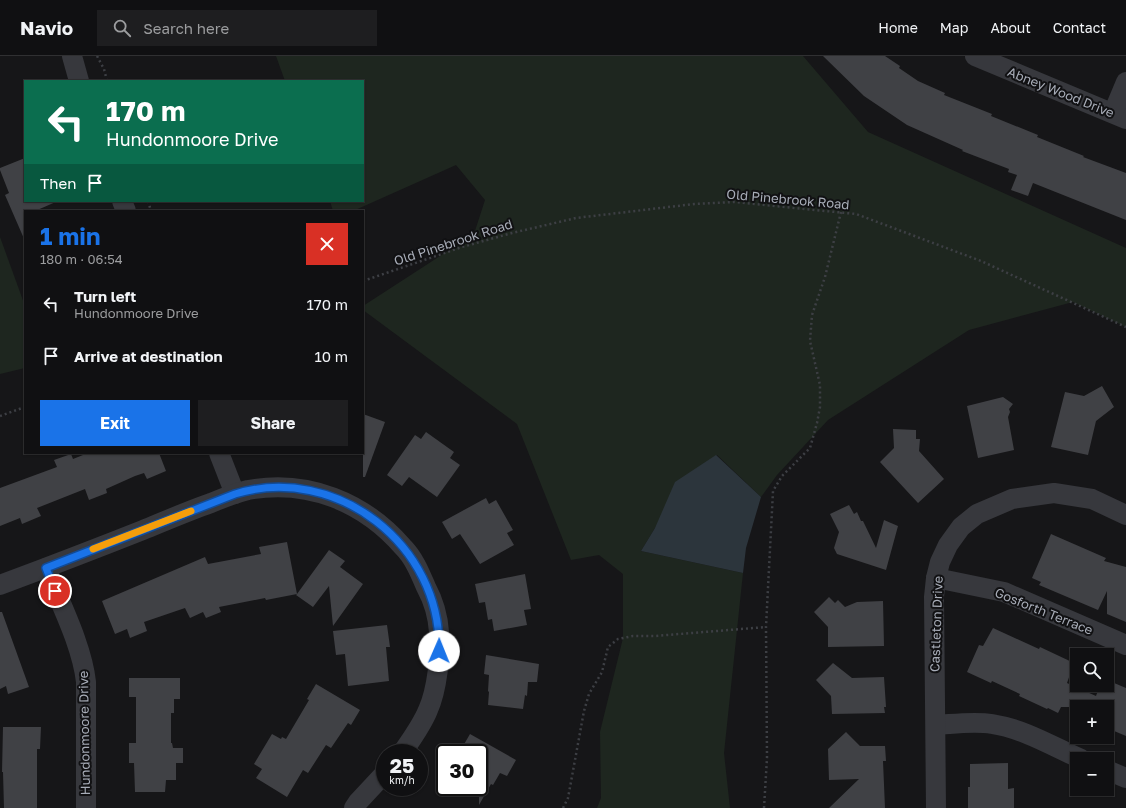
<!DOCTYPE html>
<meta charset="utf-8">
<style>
body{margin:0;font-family:"Golos Text",sans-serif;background:#1e1e20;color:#f1f3f6;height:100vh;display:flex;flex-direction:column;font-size:15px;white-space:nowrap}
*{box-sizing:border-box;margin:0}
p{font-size:13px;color:#9c9d9f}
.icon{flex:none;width:22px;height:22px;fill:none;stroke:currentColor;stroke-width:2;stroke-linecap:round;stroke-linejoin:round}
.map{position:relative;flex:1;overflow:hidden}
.drawer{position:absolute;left:24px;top:154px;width:340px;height:244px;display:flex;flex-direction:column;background:#101012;border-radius:0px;box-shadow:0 1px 3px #0004,0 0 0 1px #303032}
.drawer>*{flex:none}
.hud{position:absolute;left:24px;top:24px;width:340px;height:122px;border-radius:0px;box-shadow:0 1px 3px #0004,0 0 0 1px #303032;background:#0b6e4f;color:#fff;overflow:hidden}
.buttons{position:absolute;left:1070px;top:592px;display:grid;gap:8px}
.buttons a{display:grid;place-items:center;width:44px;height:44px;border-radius:0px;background:#101012;box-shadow:0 1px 3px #0004,0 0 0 1px #303032;font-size:20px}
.speed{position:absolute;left:376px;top:688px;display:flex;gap:8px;font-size:20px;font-weight:700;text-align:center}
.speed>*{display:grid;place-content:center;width:52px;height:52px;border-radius:50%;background:#101012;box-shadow:0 1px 3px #0004,0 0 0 1px #303032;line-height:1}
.speed small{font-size:10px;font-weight:400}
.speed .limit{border:2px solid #111;border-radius:6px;background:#fff;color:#111}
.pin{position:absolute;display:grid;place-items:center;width:34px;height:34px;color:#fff;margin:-17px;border:2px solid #fff;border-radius:50%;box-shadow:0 1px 4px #0007}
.me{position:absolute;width:44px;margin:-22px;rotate:1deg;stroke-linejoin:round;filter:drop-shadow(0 0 3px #0008)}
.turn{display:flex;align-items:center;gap:14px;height:84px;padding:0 16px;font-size:18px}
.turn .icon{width:52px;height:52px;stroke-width:2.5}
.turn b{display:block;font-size:28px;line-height:34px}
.then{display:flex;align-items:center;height:38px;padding:0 16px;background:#0003;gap:8px;font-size:15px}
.round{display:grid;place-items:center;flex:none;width:42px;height:42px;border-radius:0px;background:#1e1e20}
.headline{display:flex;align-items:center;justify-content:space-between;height:68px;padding:0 16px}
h1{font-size:24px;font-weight:700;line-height:30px;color:#1a73e8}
.button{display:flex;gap:8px;margin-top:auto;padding:8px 16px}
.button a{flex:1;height:46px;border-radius:0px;background:#1a73e8;color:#fff;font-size:16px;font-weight:700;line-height:46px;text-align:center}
.button a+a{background:#1e1e20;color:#f1f3f6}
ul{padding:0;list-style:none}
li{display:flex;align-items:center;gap:12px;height:52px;padding:0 16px}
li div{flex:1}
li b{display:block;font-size:15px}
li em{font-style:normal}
header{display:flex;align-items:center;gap:24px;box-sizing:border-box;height:56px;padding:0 20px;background:#101012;border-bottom:1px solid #303032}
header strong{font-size:19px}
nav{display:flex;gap:22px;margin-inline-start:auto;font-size:14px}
.search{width:280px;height:36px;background:#1e1e20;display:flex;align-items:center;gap:10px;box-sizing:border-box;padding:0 14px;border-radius:0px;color:#9c9d9f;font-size:15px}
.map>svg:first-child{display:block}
.green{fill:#1e261f}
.water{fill:#2c353c}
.building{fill:#404145}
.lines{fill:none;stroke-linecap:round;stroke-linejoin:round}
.path{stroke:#3d3f44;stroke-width:2.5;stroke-dasharray:2 3;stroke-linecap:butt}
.minor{stroke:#37383d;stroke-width:20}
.route-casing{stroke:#114b97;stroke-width:10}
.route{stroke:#1a73e8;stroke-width:7}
.slow{stroke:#f59e0b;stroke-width:7}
.labels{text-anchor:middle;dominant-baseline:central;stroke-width:4;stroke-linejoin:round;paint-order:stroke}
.street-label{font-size:13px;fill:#a8adb8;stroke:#111113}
</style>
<header>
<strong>Navio</strong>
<div class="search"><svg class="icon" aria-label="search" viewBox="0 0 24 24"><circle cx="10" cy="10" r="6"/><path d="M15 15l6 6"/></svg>Search here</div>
<nav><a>Home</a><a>Map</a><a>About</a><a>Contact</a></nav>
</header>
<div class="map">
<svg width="1126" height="752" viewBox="0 0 1126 752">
<rect width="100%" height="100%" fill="#161618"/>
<g class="green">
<polygon points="276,0 803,0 868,76 1126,192 1126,271 1073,246 969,274 828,364 777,419 761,441 717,399 655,472 641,495 743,517 724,697 730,752 597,752 601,742 600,676 623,582 623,518 599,499 571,504 517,368 363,254 363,250 474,178 485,144 456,109 353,155 333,155 330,145 363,145 363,25 285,25"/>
<polygon points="0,181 25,250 25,312 0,318"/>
</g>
<polygon class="water" points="716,399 761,441 746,492 743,517 641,495 655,472 675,426"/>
<g class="building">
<polygon points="823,0 885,0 900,10 899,12 918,25 945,37 944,39 992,58 991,60 1038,79 1037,81 1084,100 1083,101 1126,117 1126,164 1033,127 1028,140 1011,134 1017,119 1008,116 1009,113 962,95 963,94 907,69 864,40"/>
<polygon points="25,102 25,145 58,145 35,155 25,155 25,185 5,139 9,137 0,114 0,112"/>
<polygon points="1102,330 1114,351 1096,365 1088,399 1051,391 1065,336 1084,340"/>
<polygon points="1003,341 1013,348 1009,353 1010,356 1008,361 1014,394 978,402 967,350"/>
<polygon points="363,358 385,366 365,421 363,421"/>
<polygon points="893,373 916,374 916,383 920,383 919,395 944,423 918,447 880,406 894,392"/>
<polygon points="426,376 454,396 450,402 460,409 437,441 409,421 402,430 387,419 415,379 421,383"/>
<polygon points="88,397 159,397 166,415 147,423 144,417 135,420 106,433 107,437 89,444 85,433 37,452 41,460 22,468 20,462 0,470 0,432 57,411 54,404 71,398 73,403"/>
<polygon points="486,442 489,448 496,444 513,474 507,477 514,489 480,508 460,478 452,483 442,466"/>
<polygon points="849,449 854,458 857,456 861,465 863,465 876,492 884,464 898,470 886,514 837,498 834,492 839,476 830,458"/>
<polygon points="1051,478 1106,502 1104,505 1126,511 1126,566 1107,558 1107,535 1098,554 1039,529 1041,526 1032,522"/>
<polygon points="287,486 297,538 329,494 345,505 340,511 363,528 333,570 329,530 313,551 296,539 297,538 266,544 265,542 219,551 221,556 206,562 203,556 190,562 185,552 144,566 147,575 130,582 127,573 115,578 102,545 205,501 208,508 261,498 259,491"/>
<polygon points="525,518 531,553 524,554 527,569 494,575 492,563 488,564 485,546 479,547 475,528"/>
<polygon points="829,541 835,547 838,544 845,551 857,546 883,545 884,590 828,591 828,571 814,556"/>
<polygon points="0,556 2,556 29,631 8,638 6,630 0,633"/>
<polygon points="387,569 390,591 386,591 389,625 348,630 345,598 336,599 333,575"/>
<polygon points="993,572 1039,593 1040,591 1074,607 1067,627 1096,640 1100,629 1107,629 1107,624 1126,632 1126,680 1107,672 1107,651 1061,651 1058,657 1048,652 1047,653 1019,640 1020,638 992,625 991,627 967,616 979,589 983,590"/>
<polygon points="486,599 539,608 537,626 528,626 527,640 525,639 523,653 488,649 489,636 488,635 489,619 484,618"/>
<polygon points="833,607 852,622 884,621 886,651 884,651 885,657 832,658 831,640 816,624"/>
<polygon points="129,622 180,622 180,643 174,643 174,657 171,657 171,687 172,687 173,692 183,692 183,707 176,707 176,724 166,724 165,736 135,736 134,707 129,707 129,687 136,687 136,641 129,641"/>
<polygon points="316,628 360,654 351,669 348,667 331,692 326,689 308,717 303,714 287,741 256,722 262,713 254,708 272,678 281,683 282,681 286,683 309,644 307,643"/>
<polygon points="3,671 41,671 40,693 37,693 37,752 4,752 3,716 2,716"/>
<polygon points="846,676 860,690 885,690 886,705 883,705 885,752 829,752 859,723 829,724 828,693"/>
<polygon points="470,678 516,704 507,720 500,717 493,729 491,728 479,749 479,697 459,697"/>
<polygon points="1008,707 1008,733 1014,732 1014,752 968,752 968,731 970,731 970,708"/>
</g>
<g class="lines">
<g class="path">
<polyline points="97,0 104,13 107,25"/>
<polyline points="148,145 151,155"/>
<polyline points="363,225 462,191 512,177 576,162 694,148 734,146 856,158 981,205 1126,271"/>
<polyline points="0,360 25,351"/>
<polyline points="563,752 568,742 584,655 589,638 602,616 608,591 618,583 633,580 655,580 766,571"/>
<polyline points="764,752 767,702 766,571 773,435 782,420 810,392 817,367 820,351 820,329 810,285 812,259 825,221 841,156"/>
</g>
<g class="minor">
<polyline points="72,0 79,25"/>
<polyline points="975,0 1126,63"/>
<polyline points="1113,57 1126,26"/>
<polyline points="122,145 126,155"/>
<polyline points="219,397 235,438"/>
<path d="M46,512C60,547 82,589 86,626V752"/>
<polyline points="936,522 1004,536 1126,589"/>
<path d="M0,529C48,511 95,493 143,474C165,465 188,455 211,447C223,442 236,437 248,434C308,423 364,446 403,491C414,502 420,517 426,531C433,544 438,561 439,576C441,598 437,634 428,654C422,669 411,684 402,697"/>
<path d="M936,669C954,668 974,665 992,668C1024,673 1052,690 1081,703"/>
<polyline points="1107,714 1126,722"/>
<polyline points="354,752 358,746 385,717"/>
<polyline points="936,752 934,541 936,522 940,506 948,489 961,471 977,458 1012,443 1054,437 1092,443 1126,459"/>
</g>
</g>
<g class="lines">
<defs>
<path id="route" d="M55,535L46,512L235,438C336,407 442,489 439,595"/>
</defs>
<use href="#route" class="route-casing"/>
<use href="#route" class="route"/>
<polyline class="slow" points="93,493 191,455"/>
</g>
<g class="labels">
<g class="street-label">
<text transform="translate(1061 36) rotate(22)">Abney Wood Drive</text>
<text transform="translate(788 143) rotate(5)">Old Pinebrook Road</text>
<text transform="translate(453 186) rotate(-18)">Old Pinebrook Road</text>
<text transform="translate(1044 555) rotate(22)">Gosforth Terrace</text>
<text transform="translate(936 568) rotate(-88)">Castleton Drive</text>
<text transform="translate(84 677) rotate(-91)">Hundonmoore Drive</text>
</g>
</g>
</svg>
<div class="buttons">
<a><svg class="icon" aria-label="search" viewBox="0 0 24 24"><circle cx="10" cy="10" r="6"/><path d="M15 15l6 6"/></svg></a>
<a>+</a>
<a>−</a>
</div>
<div class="speed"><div>25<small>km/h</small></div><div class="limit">30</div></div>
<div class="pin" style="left:55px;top:535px;background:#d93025"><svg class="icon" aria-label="arrive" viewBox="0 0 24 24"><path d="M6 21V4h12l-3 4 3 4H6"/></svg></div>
<svg class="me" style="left:439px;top:595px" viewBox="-20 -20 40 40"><circle r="19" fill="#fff"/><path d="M0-13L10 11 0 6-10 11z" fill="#1a73e8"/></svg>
<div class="hud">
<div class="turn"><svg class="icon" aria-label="left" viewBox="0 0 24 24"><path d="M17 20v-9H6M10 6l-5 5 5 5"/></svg><div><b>170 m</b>Hundonmoore Drive</div></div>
<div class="then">Then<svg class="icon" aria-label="arrive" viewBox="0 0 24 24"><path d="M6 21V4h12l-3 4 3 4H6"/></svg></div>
</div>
<section class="drawer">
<div class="headline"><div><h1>1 min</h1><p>180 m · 06:54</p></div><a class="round" style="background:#d93025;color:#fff"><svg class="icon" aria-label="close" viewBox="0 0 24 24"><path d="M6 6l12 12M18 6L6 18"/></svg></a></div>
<ul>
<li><svg class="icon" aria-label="left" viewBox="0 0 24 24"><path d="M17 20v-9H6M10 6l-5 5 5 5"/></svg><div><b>Turn left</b><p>Hundonmoore Drive</p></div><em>170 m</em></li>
<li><svg class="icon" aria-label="arrive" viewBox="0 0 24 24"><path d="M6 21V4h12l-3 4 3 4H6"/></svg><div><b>Arrive at destination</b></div><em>10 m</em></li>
</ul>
<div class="button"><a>Exit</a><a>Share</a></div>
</section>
</div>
